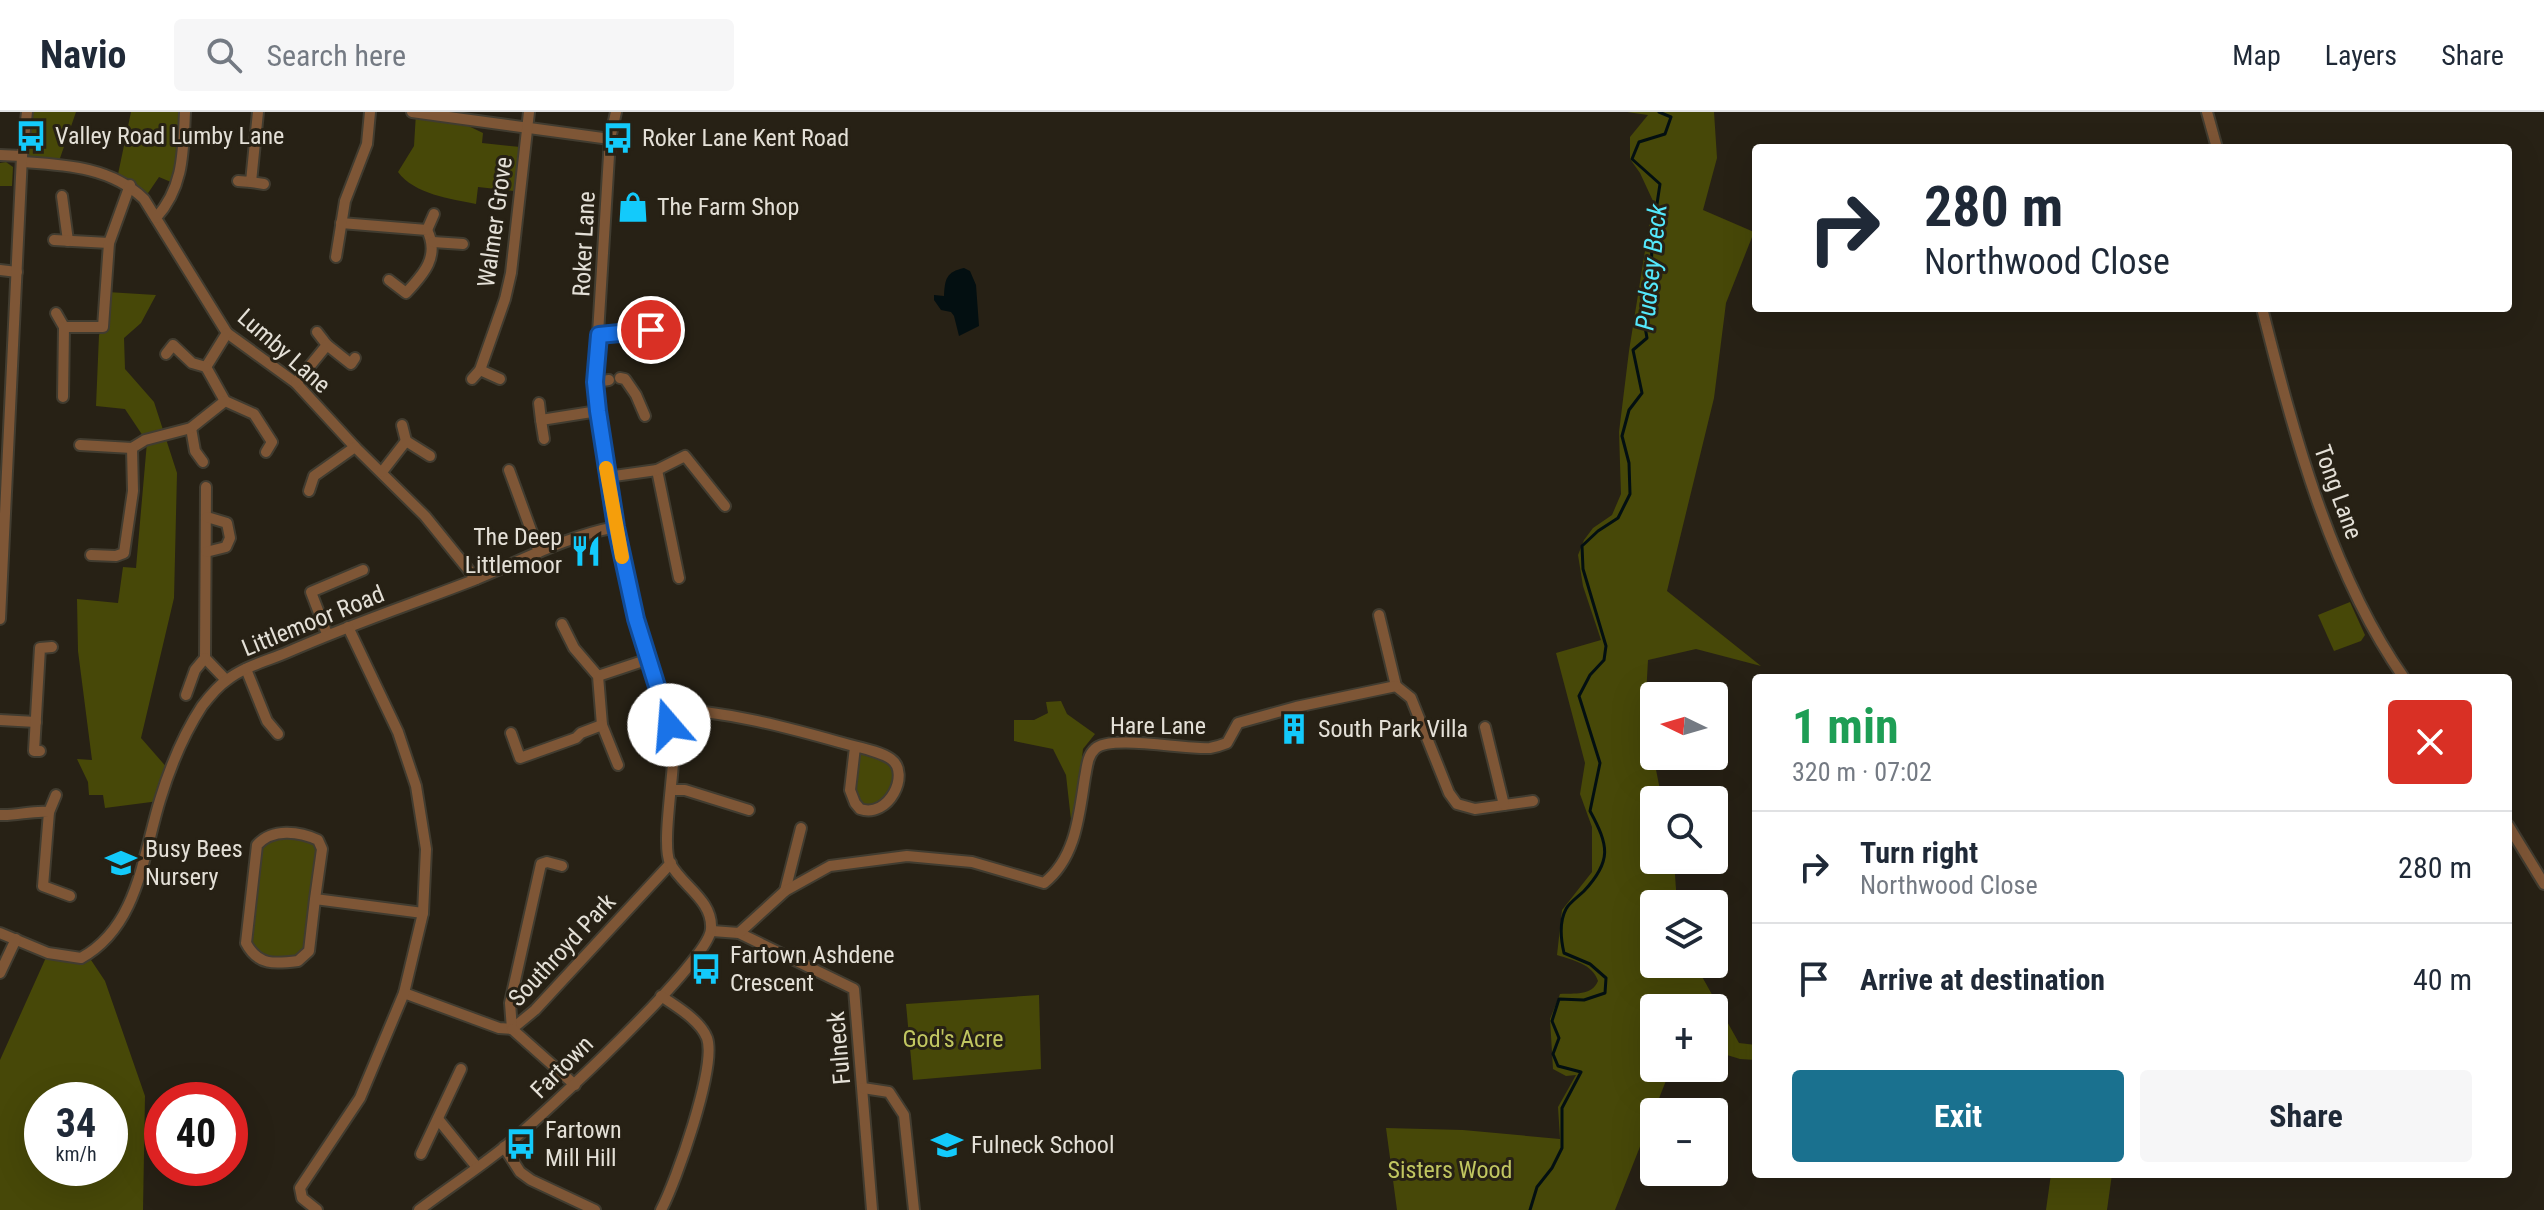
<!DOCTYPE html>
<meta charset="utf-8">
<style>
body{margin:0;font-family:"Roboto Condensed",sans-serif;background:#f6f6f7;color:#1f2937;height:100vh;display:flex;flex-direction:column;font-size:30px;white-space:nowrap}
*{box-sizing:border-box;margin:0}
p{font-size:26px;color:#747a83}
.icon{flex:none;width:44px;height:44px;fill:none;stroke:currentColor;stroke-width:2;stroke-linecap:round;stroke-linejoin:round}
.map{position:relative;flex:1;overflow:hidden}
.details{position:absolute;left:1752px;top:562px;width:760px;height:504px;display:flex;flex-direction:column;background:#fff;border-radius:8px;box-shadow:0 8px 32px #0002}
.details>*{flex:none}
.banner{position:absolute;left:1752px;top:32px;width:760px;height:168px;border-radius:8px;box-shadow:0 8px 32px #0002;background:#fff;color:#1f2937;overflow:hidden}
.needle{width:52px;rotate:275deg}
.controls{position:absolute;left:1640px;top:570px;display:grid;gap:16px}
.controls a{display:grid;place-items:center;width:88px;height:88px;border-radius:8px;background:#fff;box-shadow:0 8px 32px #0002;font-size:40px}
.speed{position:absolute;left:24px;top:970px;display:flex;gap:16px;font-size:40px;font-weight:700;text-align:center}
.speed>*{display:grid;place-content:center;width:104px;height:104px;border-radius:50%;background:#fff;box-shadow:0 8px 32px #0002;line-height:1}
.speed small{font-size:20px;font-weight:400}
.speed .limit{border:12px solid #d22;background:#fff;color:#111}
.pin{position:absolute;display:grid;place-items:center;width:68px;height:68px;color:#fff;margin:-34px;border:4px solid #fff;border-radius:50%;box-shadow:0 2px 8px #0007}
.me{position:absolute;width:88px;margin:-44px;rotate:342deg;stroke-linejoin:round;filter:drop-shadow(0 0 6px #0008)}
.turn{display:flex;align-items:center;gap:28px;height:168px;padding:0 40px;font-size:36px}
.turn .icon{width:104px;height:104px;stroke-width:2.5}
.turn b{display:block;font-size:56px;line-height:68px}
.round{display:grid;place-items:center;flex:none;width:84px;height:84px;border-radius:8px;background:#f6f6f7}
.headline{display:flex;align-items:center;justify-content:space-between;height:136px;padding:0 40px}
h1{font-size:48px;font-weight:700;line-height:60px;color:#1e9e55}
.cta{display:flex;gap:16px;margin-top:auto;padding:16px 40px}
.cta a{flex:1;height:92px;border-radius:8px;background:#1a718f;color:#fff;font-size:32px;font-weight:700;line-height:92px;text-align:center}
.cta a+a{background:#f6f6f7;color:#1f2937}
ul{padding:0;list-style:none}
li{display:flex;align-items:center;gap:24px;height:112px;padding:0 40px;border-top:2px solid #e0e1e3}
li div{flex:1}
li b{display:block;font-size:30px}
li em{font-style:normal}
header{display:flex;align-items:center;gap:48px;box-sizing:border-box;height:112px;padding:0 40px;background:#fff;border-bottom:2px solid #e0e1e3}
header strong{font-size:38px}
nav{display:flex;gap:44px;margin-inline-start:auto;font-size:28px}
.search{width:560px;height:72px;background:#f6f6f7;display:flex;align-items:center;gap:20px;box-sizing:border-box;padding:0 28px;border-radius:8px;color:#747a83;font-size:30px}
.map>svg:first-child{display:block}
.green{fill:#474808;fill-rule:evenodd}
.water{fill:#030f11}
.lines{fill:none;stroke-linecap:round;stroke-linejoin:round}
.stream{stroke:#030f11;stroke-width:3}
.minor-casing{stroke:#413c30;stroke-width:14}
.minor{stroke:#7e5636;stroke-width:10}
.route-casing{stroke:#114b97;stroke-width:20}
.route{stroke:#1a73e8;stroke-width:14}
.slow{stroke:#f59e0b;stroke-width:14}
.labels{text-anchor:middle;dominant-baseline:central;stroke-width:6;stroke-linejoin:round;paint-order:stroke}
.poi-label{font-size:24px;fill:#e4e0d7;stroke:#272115;text-anchor:start}
.street-label{font-size:24px;fill:#e4e0d7;stroke:#272115}
.park-label{font-size:24px;fill:#c1c660;stroke:#272115}
.water-label{font-size:26px;font-style:italic;fill:#54e8fc;stroke:#272115}
</style>
<header>
<strong>Navio</strong>
<div class="search"><svg class="icon" aria-label="search" viewBox="0 0 24 24"><circle cx="10" cy="10" r="6"/><path d="M15 15l6 6"/></svg>Search here</div>
<nav><a>Map</a><a>Layers</a><a>Share</a></nav>
</header>
<div class="map">
<svg width="2544" height="1098" viewBox="0 0 2544 1098">
<rect width="100%" height="100%" fill="#272115"/>
<g class="green">
<polygon points="27,0 76,0 58,52 22,44"/>
<polygon points="131,0 185,0 178,73 159,65 144,87 117,67"/>
<path d="M1627,0H1714L1717,46L1703,98L1754,120L1726,191L1714,286L1667,479L1761,554L1696,537L1648,548L1645,602L1662,688H1654V748H1674L1677,792H1654V852H1695L1739,931L1756,933V948L1740,947L1714,939V896H1654V956H1671L1615,1098H1397L1386,1016L1463,1018L1560,1027L1558,995L1576,963L1566,964L1553,957L1550,907L1560,882C1574,881 1592,884 1598,869C1593,852 1572,848 1557,843L1562,798L1592,760V715L1580,682L1585,651L1556,541L1601,528L1583,474L1578,443L1584,428L1593,416L1612,403L1621,382L1619,320L1629,239L1653,89L1640,61L1630,47V25L1648,3Z"/>
<path d="M416,1L454,7L483,21L482,31L520,35L514,79L478,75L476,92C451,87 414,82 398,60L414,34Z"/>
<polygon points="6,50 13,55 12,74 0,74 0,51"/>
<polygon points="107,180 156,183 141,211 124,226 125,257 154,290 177,361 174,486 141,626 169,658 159,689 105,696 103,683 89,683 88,670 77,647 92,648 78,539 77,487 118,491 123,455 136,456 147,330 125,297 96,294 99,223 103,215"/>
<polygon points="2350,490 2365,523 2361,529 2334,539 2318,503"/>
<polygon points="1061,589 1067,602 1095,622 1083,637 1075,707 1071,708 1066,663 1053,637 1014,629 1014,608 1034,608 1048,601 1046,590"/>
<polygon points="855,635 894,649 895,676 879,698 855,691"/>
<polygon points="272,721 318,728 309,839 298,849 264,849 246,831 257,733"/>
<path d="M48,841L87,842L105,869L145,984L143,1098H0V948ZM42,988H110V1056H42Z"/>
<polygon points="1039,883 1041,957 913,968 906,892"/>
<polygon points="2051,1062 2112,1062 2107,1098 2046,1098"/>
</g>
<path class="water" d="M964,156L970,159L976,173L979,214L959,224L954,204L951,200L941,198L934,188V183L944,184C945,167 946,160 964,156Z"/>
<g class="lines">
<path class="stream" d="M1530,1098L1537,1075L1552,1056L1562,1036V996L1581,960L1558,954L1553,942L1559,926L1552,909L1559,887L1584,888L1605,881L1606,866L1590,852L1564,841C1561,828 1559,810 1566,797C1569,791 1579,784 1584,779C1612,749 1609,734 1590,699L1600,651L1579,584L1590,563L1604,548L1606,534L1583,457L1582,434L1598,419L1618,406L1630,382L1629,351L1622,324L1629,298L1642,281L1633,238L1647,226L1642,198L1651,178L1652,125L1660,72L1632,47L1639,30L1665,22L1671,5L1659,0"/>
<defs>
<g id="minor">
<polyline points="412,0 610,27"/>
<polyline points="2207,0 2217,36"/>
<polyline points="0,43 22,44"/>
<path d="M22,50C66,53 111,55 144,87L227,221L296,271L355,335L425,404L476,467"/>
<polyline points="238,69 251,70 258,0"/>
<polyline points="251,70 264,72"/>
<polyline points="62,84 68,129"/>
<path d="M156,106C184,75 183,40 185,0"/>
<path d="M341,111L427,118C440,144 424,162 406,181L389,168"/>
<polyline points="427,118 434,102"/>
<polyline points="54,128 109,131"/>
<polyline points="433,130 463,132"/>
<polyline points="336,145 345,89 367,32 370,0"/>
<polyline points="0,158 17,160"/>
<path d="M2262,196C2293,319 2330,461 2404,566"/>
<polyline points="56,201 64,215"/>
<polyline points="317,220 327,233"/>
<polyline points="227,221 206,255 225,289 254,302 272,330 266,340"/>
<polyline points="599,223 651,218"/>
<polyline points="166,242 173,233 192,251 206,255"/>
<polyline points="480,258 500,267"/>
<polyline points="620,266 625,267 636,283 645,304"/>
<polyline points="472,267 480,258 505,187 511,161 529,0"/>
<polyline points="595,270 609,268"/>
<polyline points="296,271 327,233 351,252 355,246"/>
<polyline points="63,285 64,215 103,215 109,131 130,73"/>
<polyline points="539,291 541,308"/>
<polyline points="402,313 406,329"/>
<polyline points="191,316 195,339 203,350"/>
<polyline points="544,327 541,308 598,299"/>
<polyline points="80,333 132,336 145,328 191,316 225,289"/>
<polyline points="509,358 539,440"/>
<polyline points="657,358 679,466"/>
<polyline points="382,360 406,329 430,344"/>
<polyline points="607,365 657,358 685,344 725,394"/>
<polyline points="206,375 205,546 226,568"/>
<polyline points="309,379 314,364 355,335"/>
<polyline points="206,440 226,435 230,426 227,411 207,405"/>
<polyline points="91,443 116,444 124,441 133,379 132,336"/>
<polyline points="1379,503 1396,574"/>
<polyline points="0,507 22,44 27,0"/>
<polyline points="562,512 574,536 598,564 602,613 618,653"/>
<polyline points="327,522 311,480 363,458"/>
<polyline points="246,557 267,609 278,622"/>
<polyline points="598,564 649,547"/>
<polyline points="1396,574 1411,586 1449,681 1457,692 1475,697 1533,689"/>
<polyline points="186,583 195,558 205,546"/>
<path d="M665,596C727,600 779,613 839,630C855,635 878,638 891,647C911,661 889,707 860,697L855,691L850,678L855,635"/>
<polyline points="0,608 36,610"/>
<polyline points="1485,615 1504,693"/>
<polyline points="511,621 520,646 576,626 581,621 602,613"/>
<polyline points="40,639 34,639 40,536 52,535"/>
<polyline points="672,678 685,678 749,698"/>
<polyline points="49,700 56,683"/>
<path d="M0,703C17,704 32,698 49,700L43,774L70,784"/>
<polyline points="2508,713 2544,772"/>
<polyline points="785,779 801,716"/>
<path d="M315,787L322,737L318,728C299,719 272,716 257,733L246,831C258,854 275,852 298,849L309,839L315,787L423,801"/>
<polyline points="712,819 739,821 854,877 872,1098"/>
<path d="M0,821L48,841L81,846C138,815 143,743 160,688C170,655 183,623 202,594C209,585 218,574 227,568C245,554 267,549 288,540C349,513 412,492 474,468C521,449 567,424 616,415"/>
<path d="M739,821L785,779L830,754L907,744L972,750L1044,771C1076,746 1079,703 1085,665C1087,656 1087,644 1095,637C1110,622 1186,638 1210,636C1216,635 1222,633 1227,631L1238,611L1296,595L1396,574"/>
<polyline points="0,861 16,827"/>
<polyline points="404,881 499,916 512,917"/>
<polyline points="512,917 535,898 671,751"/>
<polyline points="512,917 510,891 541,752 547,750 562,754"/>
<polyline points="512,917 575,973"/>
<polyline points="863,976 889,980 904,1003 914,1098"/>
<polyline points="438,1007 476,1054"/>
<polyline points="504,1035 520,1060 531,1068 595,1098"/>
<polyline points="421,1042 461,957"/>
<polyline points="317,1098 302,1086 300,1076 360,986 404,881 423,801 426,737 416,674 398,620 348,515"/>
<path d="M419,1098C448,1076 479,1056 507,1033C540,1006 710,849 711,817C713,788 682,774 670,751C661,733 675,657 674,630L629,480L607,365L598,299L595,270L603,141L610,27L616,0"/>
<path d="M661,1098C676,1070 717,954 707,926C700,908 677,895 661,884"/>
</g>
</defs>
<use href="#minor" class="minor-casing"/>
<use href="#minor" class="minor"/>
</g>
<g class="lines">
<defs>
<polyline id="route" points="651,218 599,223 595,270 598,299 616,415 636,507 669,613"/>
</defs>
<use href="#route" class="route-casing"/>
<use href="#route" class="route"/>
<polyline class="slow" points="606,356 622,445"/>
</g>
<defs>
<symbol id="bus-bare" viewBox="-9 -9 18 18"><path d="M-5-6H5V4H4V6H2V4H-2V6H-4V4H-5ZM-3.5-4V0h7V-4ZM-3.5 1.2v1.5H-2V1.2ZM2 1.2v1.5H3.5V1.2Z" fill="#13cafb" stroke="#272115" stroke-width="2.5" paint-order="stroke"/></symbol>
<symbol id="shop-bare" viewBox="-9 -9 18 18"><path d="M-5-2.5h2.3a2.7 3.5 0 0 1 5.4 0H5L5.5 6h-11ZM-1.5-2.5h3a1.5 2.3 0 0 0-3 0Z" fill="#13cafb" stroke="#272115" stroke-width="2.5" paint-order="stroke"/></symbol>
<symbol id="restaurant-bare" viewBox="-9 -9 18 18"><path d="M-5-6h1v4h1v-4h1v4h1v-4h1v5L-1.5 .5V6h-2V.5L-5-1ZM5-6V6H3V1.5H1.5Q1.5-4 5-6Z" fill="#13cafb" stroke="#272115" stroke-width="2.5" paint-order="stroke"/></symbol>
<symbol id="building-bare" viewBox="-9 -9 18 18"><path d="M-4-6H4V6H1V3H-1V6H-4ZM-2.5-4.3h1.7v1.8h-1.7ZM.8-4.3h1.7v1.8H.8ZM-2.5-1h1.7V.8h-1.7ZM.8-1h1.7V.8H.8Z" fill="#13cafb" stroke="#272115" stroke-width="2.5" paint-order="stroke"/></symbol>
<symbol id="school-bare" viewBox="-9 -9 18 18"><path d="M0-5L7-2L0 1L-7-2ZM-4 1L0 2.5L4 1V4Q0 6-4 4Z" fill="#13cafb" stroke="#272115" stroke-width="2.5" paint-order="stroke"/></symbol>
</defs>
<g fill-rule="evenodd">
<use href="#bus-bare" x="9" y="2" width="44" height="44"/>
<use href="#bus-bare" x="596" y="4" width="44" height="44"/>
<use href="#shop-bare" x="611" y="73" width="44" height="44"/>
<use href="#restaurant-bare" x="564" y="417" width="44" height="44"/>
<use href="#building-bare" x="1272" y="595" width="44" height="44"/>
<use href="#school-bare" x="99" y="729" width="44" height="44"/>
<use href="#bus-bare" x="684" y="835" width="44" height="44"/>
<use href="#bus-bare" x="499" y="1010" width="44" height="44"/>
<use href="#school-bare" x="925" y="1011" width="44" height="44"/>
</g>
<g class="labels">
<g class="poi-label">
<text x="55" y="24">Valley Road Lumby Lane</text>
<text x="642" y="26">Roker Lane Kent Road</text>
<text x="657" y="95">The Farm Shop</text>
<text x="562" y="425" text-anchor="end">The Deep<tspan x="562" dy="28">Littlemoor</tspan></text>
<text x="1318" y="617">South Park Villa</text>
<text x="145" y="737">Busy Bees<tspan x="145" dy="28">Nursery</tspan></text>
<text x="730" y="843">Fartown Ashdene<tspan x="730" dy="28">Crescent</tspan></text>
<text x="545" y="1018">Fartown<tspan x="545" dy="28">Mill Hill</tspan></text>
<text x="971" y="1033">Fulneck School</text>
</g>
<g class="street-label">
<text transform="translate(495 110) rotate(-82)">Walmer Grove</text>
<text transform="translate(584 132) rotate(-87)">Roker Lane</text>
<text transform="translate(284 239) rotate(41)">Lumby Lane</text>
<text transform="translate(2338 380) rotate(70)">Tong Lane</text>
<text transform="translate(313 509) rotate(-22)">Littlemoor Road</text>
<text x="1158" y="614">Hare Lane</text>
<text transform="translate(562 838) rotate(-47)">Southroyd Park</text>
<text transform="translate(839 936) rotate(-95)">Fulneck</text>
<text transform="translate(562 955) rotate(-45)">Fartown</text>
</g>
<g class="park-label">
<text x="953" y="927">God's Acre</text>
<text x="1450" y="1058">Sisters Wood</text>
</g>
<g class="water-label">
<text transform="translate(1651 155) rotate(-84)">Pudsey Beck</text>
</g>
</g>
</svg>
<div class="controls">
<a><svg class="needle" viewBox="-14 -14 28 28"><path d="M0-13l5 13h-10z" fill="#e53935"/><path d="M0 13l5-13h-10z" fill="#747a83"/></svg></a>
<a><svg class="icon" aria-label="search" viewBox="0 0 24 24"><circle cx="10" cy="10" r="6"/><path d="M15 15l6 6"/></svg></a>
<a><svg class="icon" aria-label="layers" viewBox="0 0 24 24"><path d="M12 4l9 5-9 5-9-5zM3 14l9 5 9-5"/></svg></a>
<a>+</a>
<a>−</a>
</div>
<div class="speed"><div>34<small>km/h</small></div><div class="limit">40</div></div>
<div class="pin" style="left:651px;top:218px;background:#d93025"><svg class="icon" aria-label="arrive" viewBox="0 0 24 24"><path d="M6 21V4h12l-3 4 3 4H6"/></svg></div>
<svg class="me" style="left:669px;top:613px" viewBox="-20 -20 40 40"><circle r="19" fill="#fff"/><path d="M0-13L10 11 0 6-10 11z" fill="#1a73e8"/></svg>
<div class="banner">
<div class="turn"><svg class="icon" aria-label="right" viewBox="0 0 24 24"><path d="M7 20v-9h11M14 6l5 5-5 5"/></svg><div><b>280 m</b>Northwood Close</div></div>
</div>
<section class="details">
<div class="headline"><div><h1>1 min</h1><p>320 m · 07:02</p></div><a class="round" style="background:#d93025;color:#fff"><svg class="icon" aria-label="close" viewBox="0 0 24 24"><path d="M6 6l12 12M18 6L6 18"/></svg></a></div>
<ul>
<li><svg class="icon" aria-label="right" viewBox="0 0 24 24"><path d="M7 20v-9h11M14 6l5 5-5 5"/></svg><div><b>Turn right</b><p>Northwood Close</p></div><em>280 m</em></li>
<li><svg class="icon" aria-label="arrive" viewBox="0 0 24 24"><path d="M6 21V4h12l-3 4 3 4H6"/></svg><div><b>Arrive at destination</b></div><em>40 m</em></li>
</ul>
<div class="cta"><a>Exit</a><a>Share</a></div>
</section>
</div>
